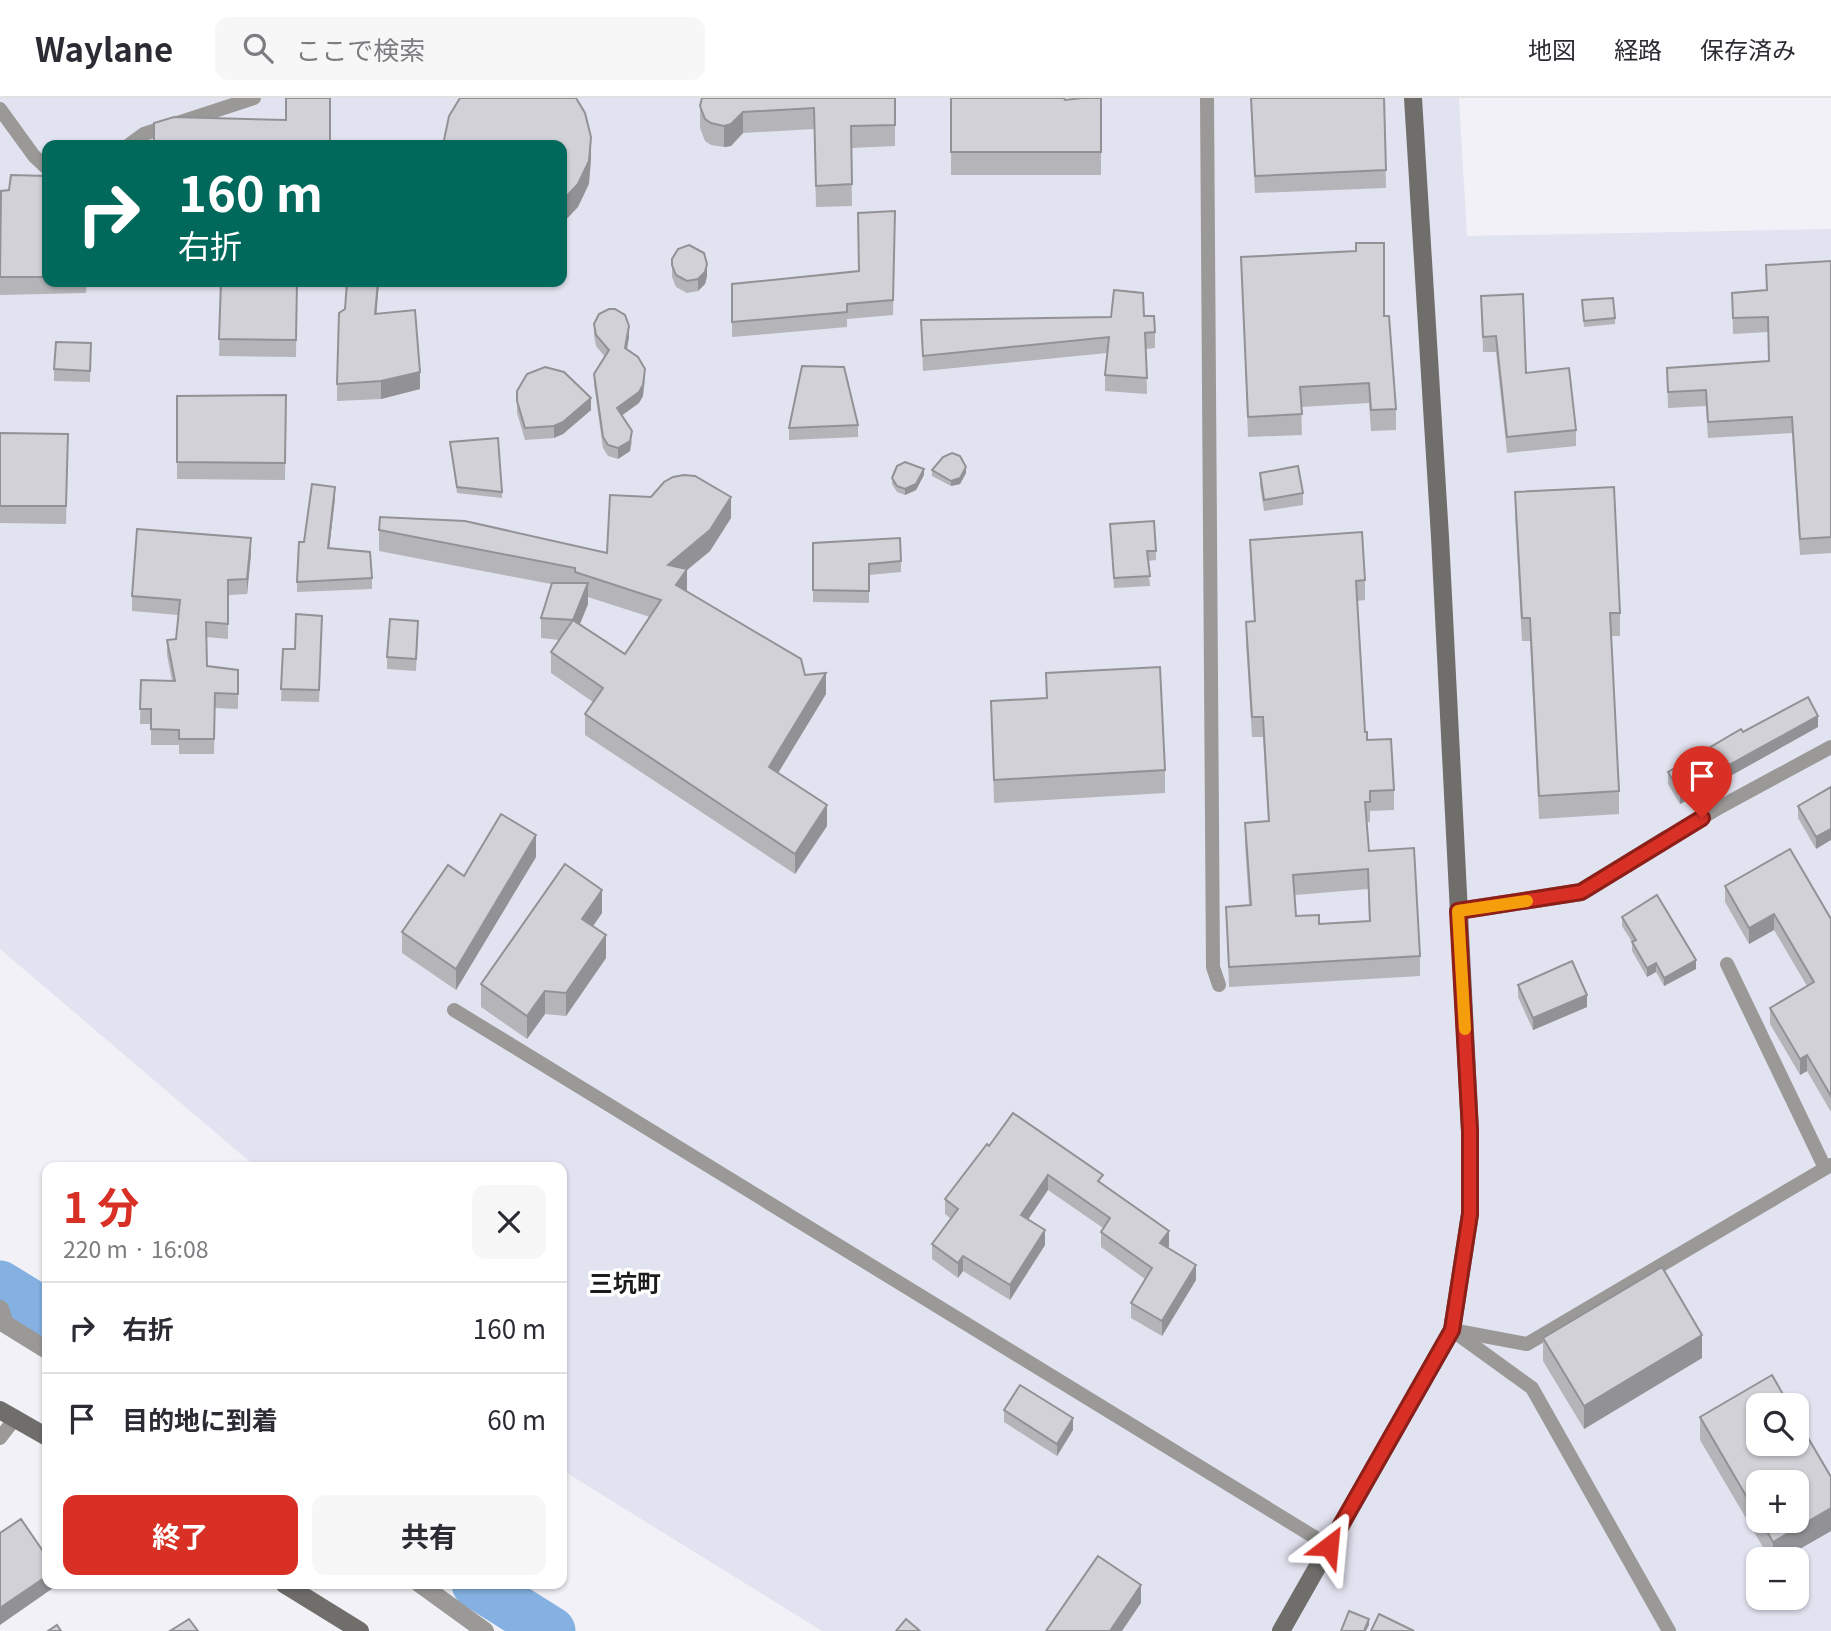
<!DOCTYPE html>
<html lang="ja">
<meta charset="utf-8">
<style>
body{margin:0;font-family:Georgia,"Noto Sans JP",serif;background:#f7f7f7;color:#2b2b33;height:100vh;display:flex;flex-direction:column;font-size:26px;white-space:nowrap}
*{box-sizing:border-box;margin:0}
p{font-size:23px;color:#7c7c81}
.icon{flex:none;width:38px;height:38px;fill:none;stroke:currentColor;stroke-width:2;stroke-linecap:round;stroke-linejoin:round}
.map{position:relative;flex:1;overflow:hidden}
.sheet{position:absolute;left:42px;top:1064px;width:525px;height:427px;display:flex;flex-direction:column;background:#fff;border-radius:14px;box-shadow:0 2px 5px #0004}
.sheet>*{flex:none}
.guide{position:absolute;left:42px;top:42px;width:525px;height:147px;border-radius:14px;box-shadow:0 2px 5px #0004;background:#00695c;color:#fff;overflow:hidden}
.fabs{position:absolute;left:1746px;top:1295px;display:grid;gap:14px}
.fabs a{display:grid;place-items:center;width:63px;height:63px;border-radius:14px;background:#fff;box-shadow:0 2px 5px #0004;font-size:35px}
.pin{position:absolute;display:grid;place-items:center;width:60px;height:60px;color:#fff;margin:-72px -30px;border-radius:50% 50% 50% 0;rotate:-45deg;box-shadow:0 0 7px #0007}
.pin .icon{rotate:45deg}
.me{position:absolute;width:77px;margin:-38px;rotate:29deg;stroke-linejoin:round;filter:drop-shadow(0 0 5px #0008)}
.turn{display:flex;align-items:center;gap:24px;height:147px;padding:0 21px;font-size:32px}
.turn .icon{width:91px;height:91px;stroke-width:2.5}
.turn b{display:block;font-size:49px;line-height:60px}
.round{display:grid;place-items:center;flex:none;width:74px;height:74px;border-radius:14px;background:#f7f7f7}
.head{display:flex;align-items:center;justify-content:space-between;height:119px;padding:0 21px}
h1{font-size:42px;font-weight:700;line-height:52px;color:#d93025}
.action{display:flex;gap:14px;margin-top:auto;padding:14px 21px}
.action a{flex:1;height:80px;border-radius:14px;background:#d93025;color:#fff;font-size:28px;font-weight:700;line-height:80px;text-align:center}
.action a+a{background:#f7f7f7;color:#2b2b33}
ul{padding:0;list-style:none}
li{display:flex;align-items:center;gap:21px;height:91px;padding:0 21px;border-top:2px solid #e1e1e2}
li div{flex:1}
li b{display:block;font-size:26px}
li em{font-style:normal}
header{display:flex;align-items:center;gap:42px;box-sizing:border-box;height:98px;padding:0 35px;background:#fff;border-bottom:2px solid #e1e1e2}
header strong{font-size:33px}
nav{display:flex;gap:38px;margin-inline-start:auto;font-size:24px}
.search{width:490px;height:63px;background:#f7f7f7;display:flex;align-items:center;gap:18px;box-sizing:border-box;padding:0 24px;border-radius:14px;color:#7c7c81;font-size:26px}
.map>svg:first-child{display:block}
.built{fill:#e2e3f0;fill-rule:evenodd}
.lines{fill:none;stroke-linecap:round;stroke-linejoin:round}
.river{stroke:#84b1e1;stroke-width:49}
.lane{stroke:#9a9997;stroke-width:14}
.street{stroke:#9a9997;stroke-width:18}
.secondary{stroke:#706e6b;stroke-width:18}
.wall{fill:#b4b4b9;fill-rule:evenodd}
.shaded-wall{fill:#929296}
.building{fill:#d1d1d7;stroke:#929296;stroke-width:2;fill-rule:evenodd}
.route-casing{stroke:#8d1f18;stroke-width:18}
.route{stroke:#d93025;stroke-width:12}
.slow{stroke:#f59e0b;stroke-width:12}
.labels{text-anchor:middle;dominant-baseline:central;stroke-width:7;stroke-linejoin:round;paint-order:stroke}
.quarter-label{font-size:24px;font-weight:bold;fill:#1c1c1e;stroke:#fff}
</style>
<header>
<strong>Waylane</strong>
<div class="search"><svg class="icon" aria-label="search" viewBox="0 0 24 24"><circle cx="10" cy="10" r="6"/><path d="M15 15l6 6"/></svg>ここで検索</div>
<nav><a>地図</a><a>経路</a><a>保存済み</a></nav>
</header>
<div class="map">
<svg width="1831" height="1533" viewBox="0 0 1831 1533">
<rect width="100%" height="100%" fill="#f1f1f7"/>
<path class="built" d="M0,0H1459L1467,138L1831,131V1533H822L562,1372V1069H256L0,851ZM47,47H562V184H47ZM1759,1307H1797V1346H1759ZM1759,1384H1797V1423H1759ZM1759,1461H1797V1500H1759Z"/>
<g class="lines">
<g class="river">
<polyline points="0,1187 47,1216"/>
<polyline points="476,1486 551,1533"/>
</g>
<g class="lane">
<polyline points="1207,0 1213,869 1219,887"/>
<polyline points="0,11 34,58 47,70"/>
<polyline points="129,47 144,36 254,0"/>
<polyline points="1667,741 1720,709 1831,649"/>
<polyline points="1727,866 1825,1070"/>
<polyline points="454,912 1329,1448"/>
<polyline points="1452,1232 1527,1246 1831,1067"/>
<polyline points="1456,1235 1532,1290 1669,1533"/>
<polyline points="0,1340 16,1319"/>
</g>
<g class="street">
<polyline points="1458,813 1581,794 1667,741"/>
<polyline points="0,1211 5,1226 47,1252"/>
<polyline points="420,1486 485,1533"/>
</g>
<g class="secondary">
<polyline points="0,1312 47,1339"/>
<polyline points="284,1486 360,1533"/>
<polyline points="1281,1533 1452,1232 1470,1116 1470,1033 1440,439 1413,0"/>
</g>
</g>
<g class="wall">
<polygon points="895,0 895,48 851,50 852,108 816,109 814,31 743,35 731,48 724,49 711,47 705,43 700,30 700,8"/>
<polygon points="951,0 1065,2 1101,0 1101,77 951,77"/>
<polygon points="1251,0 1384,0 1386,90 1255,95"/>
<polygon points="47,78 47,184 87,184 86,195 0,197 0,128 9,92"/>
<polygon points="895,113 893,217 847,221 847,229 732,239 732,186 859,173"/>
<polygon points="1241,159 1384,218 1396,311 1396,332 1371,333 1369,305 1301,309 1302,337 1248,339"/>
<polygon points="672,161 707,178 705,186 698,193 687,195 676,189 672,179"/>
<polygon points="1831,163 1831,455 1800,457 1792,335 1708,340 1706,308 1668,310 1667,270 1769,263 1768,234 1733,236 1732,195 1766,192 1766,167"/>
<polygon points="221,184 297,184 296,259 219,258"/>
<polygon points="1481,198 1526,275 1576,332 1576,348 1507,355 1496,254 1483,254"/>
<polygon points="1582,202 1615,220 1615,226 1584,229"/>
<polygon points="345,211 377,216 420,291 381,301 337,303 337,286"/>
<polygon points="1144,218 1155,234 1155,250 1146,251 1147,296 1105,293 1105,277 1107,255 923,273 921,222"/>
<polygon points="594,226 629,239 627,251 645,282 643,298 639,305 622,317 632,344 630,353 618,361 608,358 603,350 594,287 594,276 605,259 596,248 594,237"/>
<polygon points="91,245 90,284 54,283 54,271"/>
<polygon points="517,293 591,312 563,336 554,340 525,342 517,315"/>
<polygon points="286,297 285,382 177,381 177,298"/>
<polygon points="858,327 858,339 789,342 789,330"/>
<polygon points="0,335 68,336 66,426 0,425"/>
<polygon points="450,344 502,394 502,400 457,395"/>
<polygon points="932,372 966,375 960,386 951,388 932,378"/>
<polygon points="1260,375 1303,395 1303,407 1264,413 1260,387"/>
<polygon points="924,377 916,392 905,397 897,394 892,386 892,380"/>
<polygon points="1515,394 1620,515 1620,538 1611,538 1619,693 1619,716 1539,721 1530,543 1522,543 1515,417"/>
<polygon points="335,400 329,450 372,480 372,491 297,494 297,484 304,444"/>
<path d="M731,420L710,453L687,472V492L686,493L805,577L826,596L778,675L827,728L795,776L585,637V616L593,604L551,575V554L559,542L541,540V520L551,486L379,453V432L607,455ZM588,499L650,519L625,556L580,526L588,506Z"/>
<polygon points="1110,426 1156,453 1156,462 1148,463 1150,488 1114,490"/>
<path d="M1250,442L1365,482V502L1357,503L1365,634L1367,642L1394,692V712L1370,713V724H1367L1369,753L1420,858V878L1229,889L1226,809L1249,807L1245,746V725L1268,723L1263,639H1252L1246,544V524L1254,523L1250,462ZM1368,791L1369,823L1319,826L1296,818L1295,797Z"/>
<polygon points="813,445 901,463 901,474 869,477 869,505 813,504"/>
<polygon points="251,456 247,496 228,497 228,541 206,539 207,568 238,572 238,611 215,610 214,656 179,656 179,647 151,647 151,626 140,626 141,582 172,583 167,557 167,542 176,541 178,517 132,513 132,498"/>
<polygon points="322,529 319,604 281,603 283,551 295,551"/>
<polygon points="418,534 416,573 387,571 387,559"/>
<polygon points="1046,575 1165,672 1165,695 994,705 991,603 1046,600"/>
<polygon points="1818,629 1680,706 1668,686 1668,674 1743,634"/>
<polygon points="1831,689 1816,751 1798,720 1798,708"/>
<polygon points="536,759 456,892 402,855 402,834 464,778"/>
<polygon points="1725,788 1831,821 1831,1014 1807,973 1800,977 1770,926 1770,910 1807,888 1774,832 1749,846 1725,804"/>
<polygon points="602,815 593,828 606,860 566,918 545,916 527,941 481,909 481,886"/>
<polygon points="1622,819 1696,871 1664,888 1656,874 1647,879 1632,853 1632,844 1622,828"/>
<polygon points="1518,887 1587,909 1533,932 1518,899"/>
<polygon points="989,1048 1103,1086 1169,1148 1167,1150 1196,1182 1162,1238 1131,1220 1131,1205 1145,1181 1101,1149 1101,1134 1103,1130 1048,1092 1028,1121 1045,1147 1010,1202 963,1173 958,1180 932,1161 932,1146 951,1121 945,1116 945,1101"/>
<polygon points="1543,1240 1702,1260 1584,1331 1543,1263"/>
<polygon points="1004,1312 1073,1332 1057,1358 1004,1324"/>
<path d="M1700,1319L1831,1379V1433L1782,1461H1770L1700,1342ZM1759,1384L1797,1423H1759Z"/>
</g>
<g class="shaded-wall">
<polygon points="743,14 743,35 731,48 724,49 724,28"/>
<polygon points="591,39 591,62 589,86 578,109 562,126 562,103"/>
<polygon points="707,166 707,178 705,186 698,193 698,181"/>
<polygon points="378,184 379,184 375,234 375,216"/>
<polygon points="629,228 629,239 625,261 625,250"/>
<polygon points="645,271 643,298 639,305 617,321 617,310"/>
<polygon points="420,274 420,291 381,301 381,283"/>
<polygon points="591,300 591,312 563,336 554,340 554,328"/>
<polygon points="632,333 630,353 618,361 618,350"/>
<polygon points="966,369 966,375 960,386 951,388 951,383"/>
<polygon points="924,371 924,377 916,392 905,397 905,391"/>
<polygon points="335,389 335,400 328,461 328,450"/>
<polygon points="731,399 731,420 710,453 687,472 687,492 676,508 668,467"/>
<polygon points="251,440 251,456 247,496 247,481"/>
<polygon points="588,485 588,506 573,543 573,522"/>
<polygon points="826,575 826,596 769,690 769,669"/>
<polygon points="1818,618 1818,629 1680,706 1680,694"/>
<polygon points="827,707 827,728 795,776 795,756"/>
<polygon points="1831,731 1831,742 1816,751 1816,739"/>
<polygon points="536,737 536,759 456,892 456,871"/>
<polygon points="602,792 602,815 582,844 582,821"/>
<polygon points="1774,816 1774,832 1749,846 1749,830"/>
<polygon points="606,837 606,860 566,918 566,895"/>
<polygon points="1696,862 1696,871 1664,888 1664,880"/>
<polygon points="1656,865 1656,874 1647,879 1647,870"/>
<polygon points="545,893 545,916 527,941 527,918"/>
<polygon points="1587,897 1587,909 1533,932 1533,920"/>
<polygon points="1807,957 1807,973 1800,977 1800,961"/>
<polygon points="1048,1077 1048,1092 1021,1132 1021,1117"/>
<polygon points="1045,1132 1045,1147 1010,1202 1010,1187"/>
<polygon points="1169,1133 1169,1148 1160,1160 1160,1145"/>
<polygon points="963,1158 963,1173 958,1180 958,1165"/>
<polygon points="1196,1167 1196,1182 1162,1238 1162,1223"/>
<polygon points="1702,1237 1702,1260 1584,1331 1584,1308"/>
<polygon points="1073,1320 1073,1332 1057,1358 1057,1346"/>
<polygon points="1831,1410 1831,1433 1782,1461 1773,1461 1773,1444"/>
<polygon points="47,1478 47,1486 56,1486 56,1488 0,1527 0,1510"/>
<polygon points="1141,1487 1141,1505 1122,1533 1110,1533"/>
<polygon points="1369,1521 1369,1527 1366,1533 1364,1533"/>
</g>
<g class="building">
<polygon points="286,0 330,0 330,47 154,47 154,25 174,19 286,22"/>
<polygon points="460,0 576,0 585,15 591,39 589,63 578,86 562,103 562,47 445,47 444,42 449,18"/>
<polygon points="702,0 895,0 895,27 851,28 852,86 816,88 814,10 743,14 731,26 724,28 711,25 705,21 700,8"/>
<polygon points="951,0 1064,0 1065,2 1082,0 1101,0 1101,54 951,54"/>
<polygon points="1251,0 1384,0 1386,72 1255,78"/>
<polygon points="11,77 47,78 47,179 0,179 1,93 9,92"/>
<polygon points="895,113 893,202 847,206 847,214 732,224 732,186 859,173 858,115"/>
<polygon points="1356,145 1384,145 1384,218 1389,218 1396,311 1371,312 1369,285 1300,289 1302,316 1248,319 1241,159 1356,153"/>
<polygon points="689,147 704,155 707,166 705,174 698,181 687,183 676,177 672,167 672,161 678,151"/>
<polygon points="1831,163 1831,439 1800,441 1792,319 1708,324 1706,292 1668,294 1667,270 1769,263 1768,219 1733,220 1732,195 1767,192 1766,167"/>
<polygon points="221,184 297,184 296,242 219,241"/>
<polygon points="347,184 378,184 375,216 415,212 420,274 381,283 337,286 339,215 345,211"/>
<polygon points="1114,192 1143,195 1144,218 1154,218 1155,234 1145,235 1147,280 1105,277 1109,239 923,258 921,222 1111,219"/>
<polygon points="1523,196 1526,275 1569,270 1576,332 1507,339 1496,238 1483,239 1481,198"/>
<polygon points="1613,200 1615,220 1584,223 1582,202"/>
<polygon points="609,211 615,211 625,217 629,228 625,250 638,259 645,271 643,287 639,294 617,310 632,333 630,343 618,350 608,347 603,339 594,276 609,252 596,237 594,226 599,216"/>
<polygon points="56,244 91,245 90,273 54,271"/>
<polygon points="802,268 844,269 858,327 789,330"/>
<polygon points="545,269 564,274 591,300 563,324 554,328 525,330 517,303 517,293 527,276"/>
<polygon points="286,297 285,365 177,364 177,298"/>
<polygon points="0,335 68,336 66,408 0,408"/>
<polygon points="498,340 502,394 457,389 450,344"/>
<polygon points="952,355 960,358 966,369 960,380 951,383 932,372 943,359"/>
<polygon points="905,364 924,371 916,386 905,391 897,388 892,380 897,368"/>
<polygon points="1298,368 1303,395 1264,402 1260,375"/>
<polygon points="684,377 695,378 731,399 710,432 668,467 687,471 676,487 801,561 805,577 826,575 769,669 827,707 795,756 585,616 603,590 551,554 573,522 541,520 552,485 588,485 573,522 625,556 661,502 575,474 575,470 379,432 380,419 465,423 607,455 610,397 651,399 664,384 673,379"/>
<polygon points="312,386 335,389 328,450 370,454 372,480 297,484 299,444 304,444"/>
<polygon points="1614,389 1620,515 1610,515 1619,693 1539,698 1530,520 1522,520 1515,394"/>
<polygon points="1154,423 1156,453 1147,453 1150,478 1114,480 1110,426"/>
<polygon points="137,431 251,440 247,481 228,482 228,526 206,524 207,568 238,572 238,596 215,595 214,641 179,641 179,632 151,631 151,611 140,611 141,582 175,583 167,542 176,541 180,502 132,498"/>
<path d="M1362,434L1365,482L1356,483L1365,634H1367V642L1391,641L1394,692L1370,693V704H1365L1369,753L1414,750L1420,858L1229,869L1226,809L1251,807L1245,725L1269,723L1263,619H1252L1246,524L1255,523L1250,442ZM1368,771L1370,823L1319,826V817L1296,818L1293,777Z"/>
<polygon points="900,440 901,463 869,466 869,493 813,492 813,445"/>
<polygon points="296,516 322,518 319,592 281,591 283,551 295,551"/>
<polygon points="390,521 418,523 416,561 387,559"/>
<polygon points="1160,569 1165,672 994,682 991,603 1047,600 1046,575"/>
<polygon points="1808,599 1818,618 1680,694 1668,674 1741,631 1743,634"/>
<polygon points="1831,689 1831,731 1816,739 1798,708"/>
<polygon points="501,716 536,737 456,871 402,834 448,767 464,778"/>
<polygon points="1790,751 1831,821 1831,998 1807,957 1800,961 1770,910 1814,884 1774,816 1749,830 1725,788"/>
<polygon points="565,766 602,792 582,821 606,837 566,895 545,893 527,918 481,886"/>
<polygon points="1657,797 1696,862 1664,880 1656,865 1647,870 1632,844 1636,842 1622,819"/>
<polygon points="1572,863 1587,897 1533,920 1518,887"/>
<polygon points="1013,1015 1103,1077 1098,1083 1169,1133 1160,1145 1196,1167 1162,1223 1131,1205 1152,1170 1101,1134 1110,1120 1048,1077 1021,1117 1045,1132 1010,1187 963,1158 958,1165 932,1146 958,1111 945,1101 987,1046 989,1048"/>
<polygon points="1662,1169 1702,1237 1584,1308 1543,1240"/>
<polygon points="1772,1277 1789,1307 1759,1307 1759,1346 1797,1346 1797,1321 1831,1379 1831,1410 1773,1444 1761,1423 1797,1423 1797,1384 1759,1384 1759,1420 1700,1319"/>
<polygon points="1020,1287 1073,1320 1057,1346 1004,1312"/>
<polygon points="21,1421 47,1459 47,1478 0,1510 0,1435"/>
<polygon points="1098,1458 1141,1487 1110,1533 1046,1533"/>
<polygon points="1349,1513 1369,1521 1364,1533 1341,1533"/>
<polygon points="1379,1516 1414,1533 1371,1533"/>
<polygon points="189,1521 198,1533 170,1533"/>
<polygon points="906,1521 920,1533 896,1533"/>
<polygon points="57,1527 61,1533 48,1533"/>
</g>
<g class="lines">
<defs>
<polyline id="route" points="1329,1448 1452,1232 1470,1116 1470,1033 1458,813 1581,794 1702,720"/>
</defs>
<use href="#route" class="route-casing"/>
<use href="#route" class="route"/>
<polyline class="slow" points="1465,931 1458,813 1527,803"/>
</g>
<g class="labels">
<g class="quarter-label">
<text x="625" y="1183">三坑町</text>
</g>
</g>
</svg>
<div class="fabs">
<a><svg class="icon" aria-label="search" viewBox="0 0 24 24"><circle cx="10" cy="10" r="6"/><path d="M15 15l6 6"/></svg></a>
<a>+</a>
<a>−</a>
</div>
<div class="pin" style="left:1702px;top:720px;background:#d93025"><svg class="icon" aria-label="arrive" viewBox="0 0 24 24"><path d="M6 21V4h12l-3 4 3 4H6"/></svg></div>
<svg class="me" style="left:1329px;top:1448px" viewBox="-20 -20 40 40"><path d="M0-17L14 15 0 8-14 15z" fill="#d93025" stroke="#fff" stroke-width="4"/></svg>
<div class="guide">
<div class="turn"><svg class="icon" aria-label="right" viewBox="0 0 24 24"><path d="M7 20v-9h11M14 6l5 5-5 5"/></svg><div><b>160 m</b>右折</div></div>
</div>
<section class="sheet">
<div class="head"><div><h1>1 分</h1><p>220 m · 16:08</p></div><a class="round"><svg class="icon" aria-label="close" viewBox="0 0 24 24"><path d="M6 6l12 12M18 6L6 18"/></svg></a></div>
<ul>
<li><svg class="icon" aria-label="right" viewBox="0 0 24 24"><path d="M7 20v-9h11M14 6l5 5-5 5"/></svg><div><b>右折</b></div><em>160 m</em></li>
<li><svg class="icon" aria-label="arrive" viewBox="0 0 24 24"><path d="M6 21V4h12l-3 4 3 4H6"/></svg><div><b>目的地に到着</b></div><em>60 m</em></li>
</ul>
<div class="action"><a>終了</a><a>共有</a></div>
</section>
</div>
